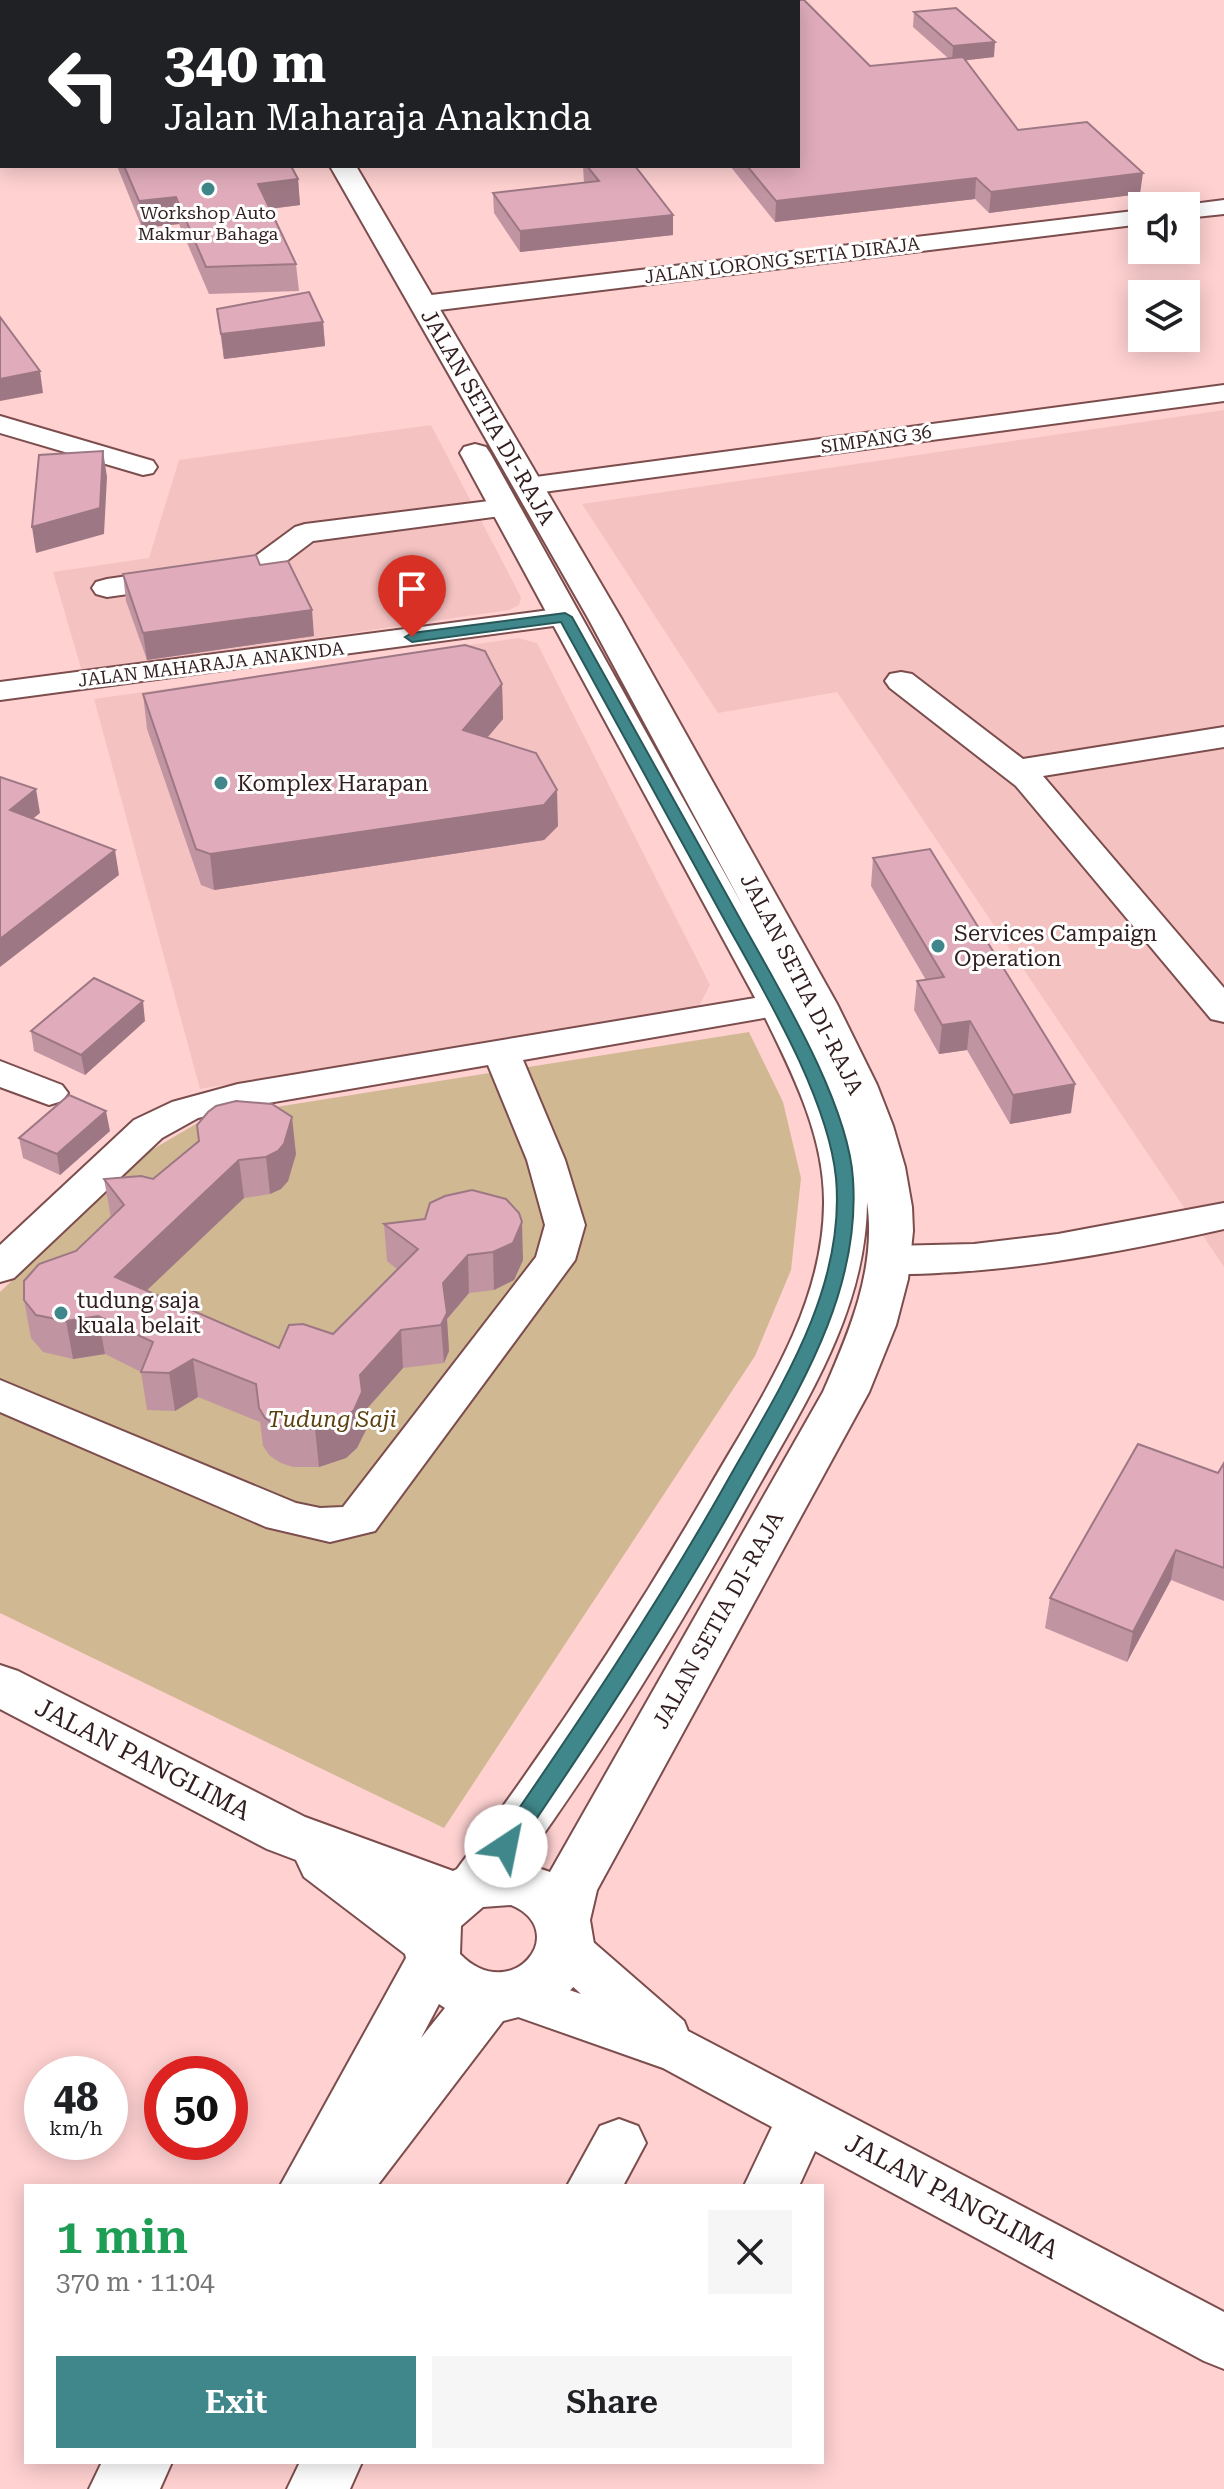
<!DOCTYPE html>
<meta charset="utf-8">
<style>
body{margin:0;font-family:"Roboto Serif",serif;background:#f6f6f6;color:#202124;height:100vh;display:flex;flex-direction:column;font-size:30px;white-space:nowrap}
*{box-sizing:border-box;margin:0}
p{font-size:26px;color:#757577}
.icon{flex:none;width:44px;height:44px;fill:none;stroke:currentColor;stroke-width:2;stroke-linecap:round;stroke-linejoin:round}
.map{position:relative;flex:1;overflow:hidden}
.side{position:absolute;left:24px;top:2184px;width:800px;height:280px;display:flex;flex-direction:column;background:#fff;border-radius:0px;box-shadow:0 4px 20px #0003}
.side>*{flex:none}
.banner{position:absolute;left:0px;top:0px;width:800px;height:168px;box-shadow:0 4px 20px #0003;background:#202124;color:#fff;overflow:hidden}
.buttons{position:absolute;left:1128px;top:192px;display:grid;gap:16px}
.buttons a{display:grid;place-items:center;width:72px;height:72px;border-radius:0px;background:#fff;box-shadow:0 4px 20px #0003;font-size:40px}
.speed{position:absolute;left:24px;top:2056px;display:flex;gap:16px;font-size:40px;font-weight:700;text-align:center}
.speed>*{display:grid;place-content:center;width:104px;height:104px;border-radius:50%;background:#fff;box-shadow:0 4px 20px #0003;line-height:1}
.speed small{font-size:20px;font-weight:400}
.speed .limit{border:12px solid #d22;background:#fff;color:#111}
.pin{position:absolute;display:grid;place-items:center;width:68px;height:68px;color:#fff;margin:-82px -34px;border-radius:50% 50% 50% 0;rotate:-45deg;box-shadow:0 0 8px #0007}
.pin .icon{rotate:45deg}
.me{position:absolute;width:88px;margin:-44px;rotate:34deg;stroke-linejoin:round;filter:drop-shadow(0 0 6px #0008)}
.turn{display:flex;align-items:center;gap:28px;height:168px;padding:0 32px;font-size:36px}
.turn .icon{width:104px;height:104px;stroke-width:2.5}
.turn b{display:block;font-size:56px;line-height:68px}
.round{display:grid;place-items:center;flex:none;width:84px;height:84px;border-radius:0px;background:#f6f6f6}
.overview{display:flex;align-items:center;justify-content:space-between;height:136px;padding:0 32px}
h1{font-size:48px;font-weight:600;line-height:60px;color:#1e9e55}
.cta{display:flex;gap:16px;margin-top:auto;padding:16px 32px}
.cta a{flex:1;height:92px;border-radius:0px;background:#3f878a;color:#fff;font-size:32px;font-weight:600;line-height:92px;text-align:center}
.cta a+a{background:#f6f6f6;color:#202124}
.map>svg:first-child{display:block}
.built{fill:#f5c2c2}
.green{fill:#d0b892}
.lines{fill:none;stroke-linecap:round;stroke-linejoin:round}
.minor-casing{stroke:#7c4d4d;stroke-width:4}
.major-casing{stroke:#7c4d4d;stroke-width:4}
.minor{fill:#fff;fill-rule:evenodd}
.major{fill:#fff;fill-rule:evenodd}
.wall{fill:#c194a2}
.shaded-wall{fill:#9d7884}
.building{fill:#e0acbc;stroke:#9d7884;stroke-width:2}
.route{fill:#3f878a;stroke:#29585a;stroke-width:2}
.poi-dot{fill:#3f878a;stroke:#fff;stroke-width:3}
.labels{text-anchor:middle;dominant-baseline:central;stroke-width:6;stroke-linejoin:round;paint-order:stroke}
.far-poi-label{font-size:18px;fill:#321e1e;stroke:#fff}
.far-street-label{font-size:18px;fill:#321e1e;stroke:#fff}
.street-label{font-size:22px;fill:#321e1e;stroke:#fff}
.poi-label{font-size:22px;fill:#321e1e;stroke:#fff;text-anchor:start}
.park-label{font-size:22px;font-style:italic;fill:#5b400e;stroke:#fff}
.near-street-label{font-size:26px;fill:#321e1e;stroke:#fff}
</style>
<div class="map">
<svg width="1224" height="2489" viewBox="0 0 1224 2489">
<rect width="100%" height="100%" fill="#ffd1d1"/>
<g class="built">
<polygon points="1224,410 1224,1267 837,692 718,713 582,504"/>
<polygon points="431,425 521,597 519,605 509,610 82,672 53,572 149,558 179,460"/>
<polygon points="518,638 537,643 710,985 699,1006 200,1089 94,699"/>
</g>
<polygon class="green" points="749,1032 783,1102 801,1178 791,1270 755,1356 444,1828 0,1613 0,1292 143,1155 206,1118"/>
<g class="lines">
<defs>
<g id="minor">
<polygon points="40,0 60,0 61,2 41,2"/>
<polygon points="404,0 444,0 403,2"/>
<polygon points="1224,200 1224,214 1186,218 1186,206 1177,206"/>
<polygon points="1142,210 1142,224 423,312 414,309 410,304 414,299 423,296"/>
<polygon points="1224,385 1224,401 528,494 518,492 514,486 518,480 528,478"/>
<polygon points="0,416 153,461 157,467 153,473 143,475 0,433"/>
<polygon points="505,499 515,502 519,508 515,514 313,541 272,572 262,575 107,597 96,594 92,588 96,582 107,579 253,558 295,527 305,524"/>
<polygon points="565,608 576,611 580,617 576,623 0,700 0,682"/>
<polygon points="901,672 912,674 1023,759 1224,727 1224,747 1043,776 1224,988 1224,1022 1211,1019 1016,786 890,688 885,681 890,674"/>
<polygon points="779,994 792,997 797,1005 792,1013 523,1060 565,1160 585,1225 575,1260 375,1531 330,1542 266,1527 0,1412 0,1380 296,1503 320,1508 343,1507 536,1257 545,1225 527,1160 488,1065 239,1108 198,1118 162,1138 14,1278 0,1282 0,1245 134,1120 172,1102 238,1084"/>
<polygon points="0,1061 62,1085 68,1093 62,1101 49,1105 0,1087"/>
<path d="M1224,1203V1229C1135,1249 1046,1266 956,1272C929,1273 901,1277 876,1270L870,1260L876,1250L890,1246L974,1244L1058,1234Z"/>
<polygon points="566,1927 584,1934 684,2021 688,2031 1224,2312 1224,2369 1204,2361 815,2151 799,2186 744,2186 772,2127 663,2068 504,2012 496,1996 504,1980 522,1974 581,1994 548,1964 541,1949 548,1934"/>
<polygon points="619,2119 638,2126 646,2143 623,2186 567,2186 600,2126"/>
<polygon points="300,2462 362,2462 350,2489 287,2489"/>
</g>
<g id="major">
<polygon points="237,0 259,0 260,2 238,2"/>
<path d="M330,166H356L621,618L837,1004L877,1085L893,1126L905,1167L912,1207L913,1231L908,1279L896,1325L869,1392L597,1890L590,1920L594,1944L578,1982L561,2000L538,2012L503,2021L377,2186H280L406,1958L405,1954L304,1877L296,1860L267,1849L0,1709V1665L18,1671L305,1817L453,1871L457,1869C549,1746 633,1619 710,1486C760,1399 823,1309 824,1204C825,1133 789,1067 759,1005L460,453L464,447L475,444L486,447L490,453L744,908L588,618ZM867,1202C877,1268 849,1333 823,1392L550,1872L523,1863C606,1748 680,1627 749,1503C802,1408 866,1314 867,1202ZM511,1905C573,1931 511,2007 460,1954L461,1926L483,1907ZM439,2004L445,2008L421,2038Z"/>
<polygon points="102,2462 172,2462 160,2489 89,2489"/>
</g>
</defs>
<use href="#minor" class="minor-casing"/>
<use href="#major" class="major-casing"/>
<use href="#minor" class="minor"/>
<use href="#major" class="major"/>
</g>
<g class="wall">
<polygon points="572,0 804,0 870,66 948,58 913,27 914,12 994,57 965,60 1018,130 1140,194 989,213 975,199 775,222 730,166 798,166 798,2 572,2"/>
<polygon points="117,166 291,166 298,179 300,205 270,209 296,264 299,291 209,294 179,224 142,228"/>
<polygon points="583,166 635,166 673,215 673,235 520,252 494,213 493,193 584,183"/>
<polygon points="217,309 323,322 325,346 224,359"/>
<polygon points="123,574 314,636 147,660 126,601"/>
<polygon points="502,684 503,719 487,738 558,826 544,840 214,890 201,885 147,729 143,694"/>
<polygon points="873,858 1071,1113 1010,1124 967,1050 939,1054 914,1010 917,981 926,980 871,886"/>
<polygon points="145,1021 85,1075 34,1051 31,1031"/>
<polygon points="110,1131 60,1175 23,1158 19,1138"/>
<polygon points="199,1141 296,1154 288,1181 281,1189 270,1194 244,1198 146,1290 279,1348 333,1334 398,1270 387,1261 384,1224 523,1260 514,1280 494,1290 469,1293 447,1319 449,1351 444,1363 403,1368 364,1412 366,1430 357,1448 346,1458 319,1467 293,1467 281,1463 270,1456 263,1446 260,1422 198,1397 175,1411 147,1410 141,1372 105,1354 73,1359 43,1352 31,1338 24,1300 111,1218 104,1179 153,1179"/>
<polygon points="1224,1463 1224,1601 1171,1580 1127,1662 1045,1628 1050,1598 1218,1473"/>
</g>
<g class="shaded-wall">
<polygon points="995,42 994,57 952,62 953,46"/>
<rect x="0" y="92" width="2" height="19"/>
<polygon points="1143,173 1140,194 989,213 991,192"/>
<polygon points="976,178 975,199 775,222 776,201"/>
<polygon points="298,179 300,205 260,210 258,184"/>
<polygon points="176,197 179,224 142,228 139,201"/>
<polygon points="673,215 673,235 520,252 520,231"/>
<polygon points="323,322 325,346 224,359 221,334"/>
<polygon points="40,371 43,393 0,401 0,379"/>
<polygon points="103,451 107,477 104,534 36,553 32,527"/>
<polygon points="312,610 314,636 147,660 143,633"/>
<polygon points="502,684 503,719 464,765 463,730"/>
<polygon points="36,789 40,813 14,834 10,810"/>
<polygon points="557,790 558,826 544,840 214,890 210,854"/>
<polygon points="115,850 119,875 0,967 0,939"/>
<polygon points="143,1001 145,1021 85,1075 81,1055"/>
<polygon points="970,1021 967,1050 939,1054 942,1025"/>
<polygon points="1075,1084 1071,1113 1010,1124 1013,1095"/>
<polygon points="106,1111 110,1131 60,1175 57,1154"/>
<polygon points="292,1117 296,1154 288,1181 281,1189 270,1194 266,1157"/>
<polygon points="239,1160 244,1198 121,1315 115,1277"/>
<polygon points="522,1222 523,1260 514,1280 494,1290 493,1252"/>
<polygon points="468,1255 469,1293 447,1319 449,1351 444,1363 441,1325 443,1283"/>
<polygon points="98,1316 105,1354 73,1359 66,1321"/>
<polygon points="401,1330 403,1368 364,1412 366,1430 357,1448 346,1458 319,1467 315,1429 360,1375"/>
<polygon points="193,1359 198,1397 175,1411 169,1373"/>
<polygon points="1176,1550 1171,1580 1127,1662 1133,1632"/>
</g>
<g class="building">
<polygon points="68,0 173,0 174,2 69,2"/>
<polygon points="578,0 804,0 870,66 963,57 1018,130 1087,122 1143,173 991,192 976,178 776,201 747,166 798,166 798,2 579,2"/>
<polygon points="956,8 995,42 953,46 914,12"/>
<polygon points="2,49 2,92 0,92 0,50"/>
<polygon points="124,166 291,166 298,179 258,184 296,264 206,267 176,197 139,201"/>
<polygon points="587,166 635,166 673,215 520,231 493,193 599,181"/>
<polygon points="309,292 323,322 221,334 217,309"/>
<polygon points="0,317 40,371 0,379"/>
<polygon points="103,451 100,508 32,527 39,455"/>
<polygon points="256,555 260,565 288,561 312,610 143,633 123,574"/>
<polygon points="465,645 485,651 502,684 463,730 536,753 557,790 544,805 210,854 196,849 143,694"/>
<polygon points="0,777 36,789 10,810 115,850 0,939"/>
<polygon points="930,849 1075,1084 1013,1095 970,1021 942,1025 917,981 944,977 873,858"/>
<polygon points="94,978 143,1001 81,1055 31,1031"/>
<polygon points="69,1095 106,1111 57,1154 19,1138"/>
<polygon points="236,1101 272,1104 292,1117 284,1144 278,1151 266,1157 239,1160 115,1277 279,1348 289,1325 303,1324 333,1334 418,1249 384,1224 425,1219 430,1203 445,1196 472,1190 506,1199 519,1213 522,1222 513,1243 493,1252 468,1255 443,1283 447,1313 441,1325 401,1330 360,1375 362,1392 354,1410 342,1420 315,1429 288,1429 277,1425 265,1418 259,1408 256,1384 193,1359 169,1373 141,1372 153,1342 98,1316 66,1321 36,1315 24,1300 24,1281 39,1264 76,1251 124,1205 104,1179 141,1176 153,1179 199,1141 197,1125 208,1112 216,1106"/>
<polygon points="1138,1444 1218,1473 1224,1463 1224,1568 1176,1550 1133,1632 1050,1598"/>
</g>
<path class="route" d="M565,613L572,617C628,717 683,817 739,917C777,986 848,1101 853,1179C861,1295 796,1394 742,1491C672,1616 594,1734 514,1852L506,1855L498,1852L494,1846L498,1839C578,1723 656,1607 725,1485C778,1391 846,1290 836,1178C828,1097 763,990 724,919C669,820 615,721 561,622L412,642L405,637L412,633Z"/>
<g class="poi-dot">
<circle cx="208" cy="189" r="8"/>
<circle cx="221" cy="783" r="8"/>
<circle cx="938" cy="946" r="8"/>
<circle cx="61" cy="1313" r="8"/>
</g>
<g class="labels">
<g class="far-poi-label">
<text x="208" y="212">Workshop Auto<tspan x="208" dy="21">Makmur Bahaga</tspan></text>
</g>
<g class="far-street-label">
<text transform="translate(782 260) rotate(-7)">JALAN LORONG SETIA DIRAJA</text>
<text transform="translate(876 439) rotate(-8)">SIMPANG 36</text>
<text transform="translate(211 664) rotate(-7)">JALAN MAHARAJA ANAKNDA</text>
</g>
<g class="street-label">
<text transform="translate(488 417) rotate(60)">JALAN SETIA DI-RAJA</text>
<text transform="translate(802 984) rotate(63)">JALAN SETIA DI-RAJA</text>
<text transform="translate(718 1620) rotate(-61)">JALAN SETIA DI-RAJA</text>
</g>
<g class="poi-label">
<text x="237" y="783">Komplex Harapan</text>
<text x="954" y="933">Services Campaign<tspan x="954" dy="25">Operation</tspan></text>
<text x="77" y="1300">tudung saja<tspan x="77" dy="25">kuala belait</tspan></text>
</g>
<g class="park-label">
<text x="332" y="1419">Tudung Saji</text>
</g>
<g class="near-street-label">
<text transform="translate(143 1759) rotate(27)">JALAN PANGLIMA</text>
<text transform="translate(952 2196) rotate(28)">JALAN PANGLIMA</text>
</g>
</g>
</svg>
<div class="buttons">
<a><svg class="icon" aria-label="sound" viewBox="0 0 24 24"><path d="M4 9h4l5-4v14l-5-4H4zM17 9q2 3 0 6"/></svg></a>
<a><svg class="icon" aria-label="layers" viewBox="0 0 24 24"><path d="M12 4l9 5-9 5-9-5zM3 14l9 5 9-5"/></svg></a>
</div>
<div class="speed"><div>48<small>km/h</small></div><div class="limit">50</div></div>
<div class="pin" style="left:412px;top:637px;background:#d93025"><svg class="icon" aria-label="arrive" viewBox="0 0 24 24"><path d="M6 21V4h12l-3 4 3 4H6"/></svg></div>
<svg class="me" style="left:506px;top:1846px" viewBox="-20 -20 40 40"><circle r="19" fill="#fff"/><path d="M0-13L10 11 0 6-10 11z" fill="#3f878a"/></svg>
<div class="banner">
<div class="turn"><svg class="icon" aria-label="left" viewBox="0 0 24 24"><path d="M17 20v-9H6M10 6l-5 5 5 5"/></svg><div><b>340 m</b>Jalan Maharaja Anaknda</div></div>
</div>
<section class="side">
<div class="overview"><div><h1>1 min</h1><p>370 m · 11:04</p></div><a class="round"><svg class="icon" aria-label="close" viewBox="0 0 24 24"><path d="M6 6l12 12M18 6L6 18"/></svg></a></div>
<div class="cta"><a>Exit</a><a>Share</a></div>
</section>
</div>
